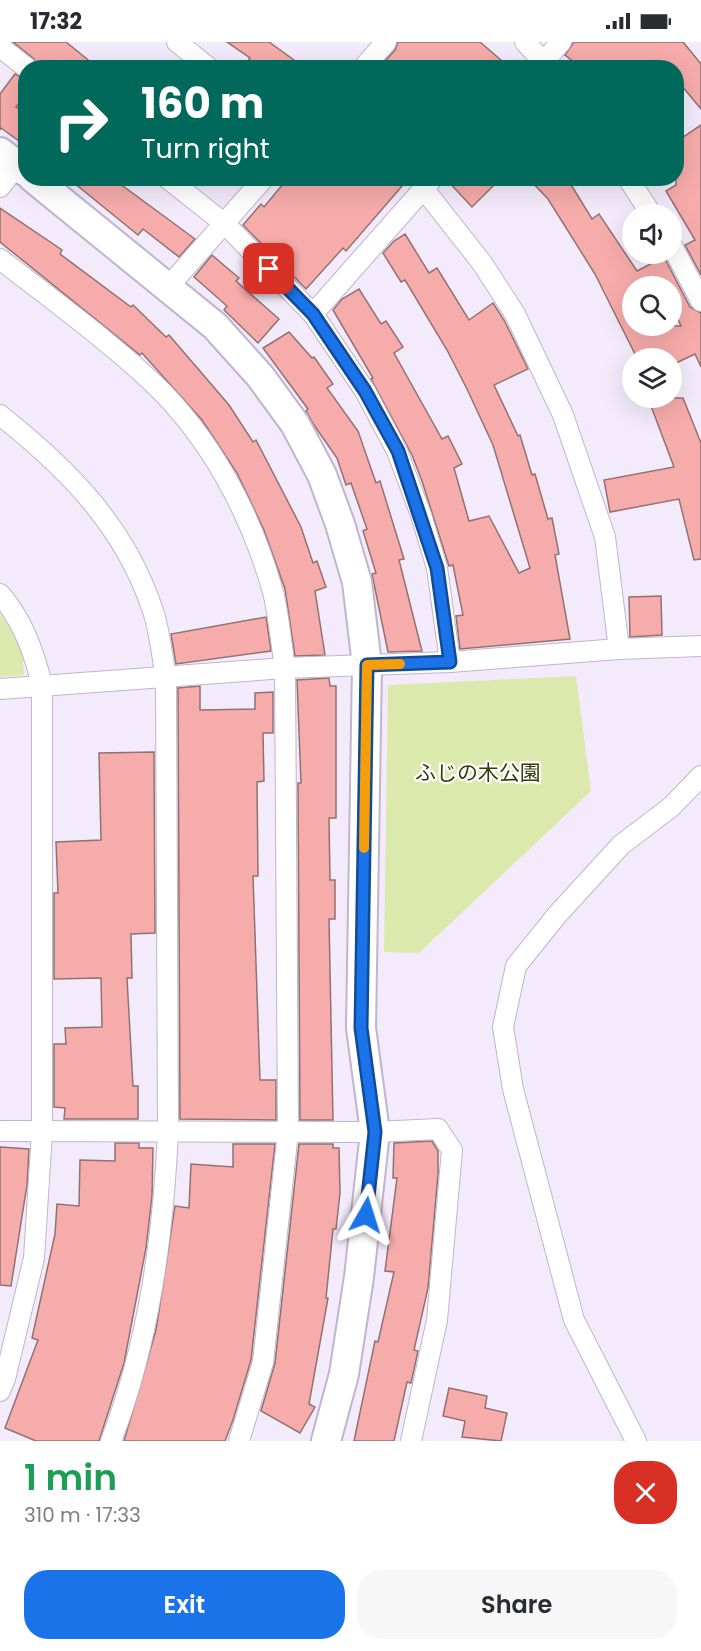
<!DOCTYPE html>
<meta charset="utf-8">
<style>
body{margin:0;font-family:Poppins,"Noto Sans JP",sans-serif;background:#f7f7f7;color:#2b2b33;height:100vh;display:flex;flex-direction:column;font-size:22px;white-space:nowrap}
*{box-sizing:border-box;margin:0}
p{font-size:20px;color:#7c7c81}
.icon{flex:none;width:33px;height:33px;fill:none;stroke:currentColor;stroke-width:2;stroke-linecap:round;stroke-linejoin:round}
.map{position:relative;height:1399px;overflow:hidden}
.drawer{display:flex;flex-direction:column;background:#fff;flex:1}
.drawer>*{flex:none}
.top-card{position:absolute;left:18px;top:18px;width:666px;height:126px;border-radius:24px;box-shadow:0 6px 24px #0002;background:#00695c;color:#fff;overflow:hidden}
.controls{position:absolute;left:622px;top:162px;display:grid;gap:12px}
.controls a{display:grid;place-items:center;width:60px;height:60px;border-radius:50%;background:#fff;box-shadow:0 6px 24px #0002;font-size:30px}
.pin{position:absolute;display:grid;place-items:center;width:51px;height:51px;color:#fff;margin:-26px;border-radius:12px;box-shadow:0 3px 9px #0006}
.me{position:absolute;width:66px;margin:-33px;rotate:6deg;stroke-linejoin:round;filter:drop-shadow(0 0 4px #0008)}
.turn{display:flex;align-items:center;gap:21px;height:126px;padding:0 24px;font-size:27px}
.turn .icon{width:78px;height:78px;stroke-width:2.5}
.turn b{display:block;font-size:42px;line-height:51px}
.round{display:grid;place-items:center;flex:none;width:63px;height:63px;border-radius:24px;background:#f7f7f7}
.head{display:flex;align-items:center;justify-content:space-between;height:102px;padding:0 24px}
h1{font-size:36px;font-weight:600;line-height:45px;color:#1e9e55}
.cta{display:flex;gap:12px;margin-top:auto;padding:12px 24px}
.cta a{flex:1;height:69px;border-radius:24px;background:#1a73e8;color:#fff;font-size:24px;font-weight:600;line-height:69px;text-align:center}
.cta a+a{background:#f7f7f7;color:#2b2b33}
.status{display:flex;justify-content:space-between;align-items:center;height:42px;padding:0 30px;background:#fff;direction:ltr}
.status svg{height:16px;fill:currentColor}
.map>svg:first-child{display:block}
.green{fill:#dce9ad}
.building{fill:#f6acaa;stroke:#917270;stroke-width:1.5;fill-rule:evenodd}
.lines{fill:none;stroke-linecap:round;stroke-linejoin:round}
.street-casing{stroke:#c1b4ce;stroke-width:22}
.secondary-casing{stroke:#c1b4ce;stroke-width:32}
.street{stroke:#fff;stroke-width:20}
.secondary{stroke:#fff;stroke-width:28}
.route-casing{stroke:#114b97;stroke-width:15}
.route{stroke:#1a73e8;stroke-width:10}
.slow{stroke:#f59e0b;stroke-width:10}
.labels{text-anchor:middle;dominant-baseline:central;stroke-width:4.5;stroke-linejoin:round;paint-order:stroke}
.park-label{font-size:21px;fill:#363d0c;stroke:#fff}
</style>
<div class="status"><b>17:32</b><svg viewBox="0 0 49 12"><path d="M0 12V9h3v3zM5 12V6h3v6zM10 12V3h3v9zM15 12V0h3v12zM26 1h20v11H26zM47 4h2v5h-2z"/></svg></div>
<div class="map">
<svg width="701" height="1399" viewBox="0 0 701 1399">
<rect width="100%" height="100%" fill="#f3ebfb"/>
<g class="green">
<polygon points="0,570 22,607 24,633 0,635"/>
<polygon points="576,634 591,749 419,911 384,910 388,643"/>
</g>
<g class="building">
<polygon points="13,0 66,0 98,26 39,26 34,17"/>
<polygon points="227,0 269,0 305,26 243,26 250,16"/>
<polygon points="398,0 480,0 510,26 392,26 385,19 395,8"/>
<polygon points="574,0 683,0 701,22 701,67 676,37 676,26 581,26 565,13"/>
<polygon points="15,32 26,38 26,52 16,65 26,72 26,104 1,86 0,88 0,52"/>
<polygon points="701,83 701,233 685,203 695,198 666,149 676,143 676,100"/>
<polygon points="68,136 112,136 195,197 179,215 143,187 138,193"/>
<polygon points="288,136 409,136 346,209 343,206 306,247 243,183 261,162 264,165"/>
<polygon points="445,136 501,136 472,165"/>
<path d="M528,136H567L592,177L599,172L637,229L664,215L690,265L701,271V325L695,312L672,323V316H637L595,232L548,157ZM633,244H672V264L681,284H633Z"/>
<polygon points="0,166 62,208 60,212 131,265 133,263 166,295 169,293 229,363 253,400 256,398 301,485 313,521 317,519 326,545 315,549 325,613 295,614 285,547 264,488 237,431 202,378 142,311 140,313 0,200"/>
<polygon points="405,192 429,231 437,226 469,278 493,261 504,278 528,327 494,343 518,394 520,393 532,433 535,432 548,477 552,476 559,512 555,513 570,597 460,607 456,574 463,573 453,523 449,524 422,439 412,413 371,337 373,336 333,268 342,257 359,247 381,282 386,279 403,305 394,311 442,397 448,394 462,422 454,426 469,479 489,474 519,531 530,526 493,403 467,347 447,308 405,238 401,240 383,211 394,199"/>
<polygon points="212,213 239,236 236,239 279,277 258,301 224,268 227,264 194,235"/>
<polygon points="289,290 312,316 314,315 333,342 327,346 358,389 376,441 380,439 404,517 399,518 422,609 388,610 372,532 376,531 363,489 367,487 351,441 346,443 337,416 314,383 306,369 308,367 263,306"/>
<polygon points="648,356 683,356 701,401 701,517 694,518 679,457 610,470 604,438 674,425"/>
<polygon points="661,554 662,593 630,595 629,555"/>
<polygon points="266,575 271,609 176,622 171,592"/>
<polygon points="329,636 330,644 336,644 336,776 329,776 330,838 335,838 335,877 329,877 333,1078 300,1078 298,741 301,741 297,638"/>
<polygon points="200,644 200,668 255,667 255,651 273,650 273,691 263,691 264,739 257,740 258,834 253,834 260,1038 276,1038 276,1078 180,1077 178,646"/>
<polygon points="154,710 155,891 131,892 132,936 127,936 133,1044 138,1044 138,1077 64,1077 65,1066 54,1065 54,1002 66,1002 65,986 102,985 101,936 54,937 54,851 58,851 56,800 101,798 99,711"/>
<polygon points="432,1099 438,1109 438,1132 428,1246 414,1308 418,1309 411,1341 407,1340 394,1399 354,1399 375,1299 378,1300 394,1230 385,1229 397,1136 393,1136 394,1101"/>
<polygon points="115,1101 139,1101 139,1106 153,1106 152,1154 146,1206 124,1321 99,1399 36,1399 5,1386 38,1298 32,1296 55,1192 57,1162 79,1164 80,1118 115,1119"/>
<polygon points="233,1102 275,1102 251,1318 233,1378 225,1399 124,1399 156,1288 175,1164 189,1166 191,1122 233,1125"/>
<polygon points="299,1102 333,1102 333,1106 339,1106 340,1151 336,1187 333,1187 326,1256 328,1256 309,1362 315,1365 300,1391 261,1369 275,1321"/>
<polygon points="0,1105 29,1107 27,1143 11,1244 0,1243"/>
<polygon points="449,1346 487,1354 485,1366 507,1371 501,1399 462,1395 465,1379 443,1374"/>
</g>
<g class="lines">
<defs>
<g id="street">
<polyline points="177,0 209,26"/>
<polyline points="525,0 549,26"/>
<polyline points="0,5 27,26"/>
<polyline points="363,26 386,0"/>
<polyline points="538,26 561,0"/>
<polyline points="167,136 225,182 313,272 365,349 397,409 421,473 437,526 450,620"/>
<polyline points="628,136 651,172"/>
<polyline points="0,145 17,123"/>
<polyline points="423,146 482,221 515,272 563,373 605,495 619,607"/>
<polyline points="672,204 701,259"/>
<path d="M0,217C51,257 105,296 152,340C211,396 251,472 273,550C279,574 281,601 285,626L288,1090L263,1320L239,1399"/>
<polyline points="169,244 264,136"/>
<polyline points="313,272 433,136"/>
<path d="M0,373C68,427 125,484 153,569C160,590 162,614 166,636L168,1090C163,1195 149,1300 111,1399"/>
<path d="M0,552C23,579 34,610 42,643V1090L34,1216L5,1337L0,1349"/>
<polyline points="0,647 285,626 450,620 619,607 701,604"/>
<polyline points="0,1089 375,1090 438,1087 452,1108 437,1278 411,1399"/>
<polyline points="636,1399 574,1278 513,1047 503,985 516,924 557,873 621,803 671,765 701,734"/>
</g>
<g id="secondary">
<polyline points="0,110 26,130"/>
<polyline points="33,136 215,284 260,334 295,382 322,433 340,482 357,540 367,623 361,986 375,1090 359,1235 344,1332 326,1399"/>
</g>
</defs>
<use href="#street" class="street-casing"/>
<use href="#secondary" class="secondary-casing"/>
<use href="#street" class="street"/>
<use href="#secondary" class="secondary"/>
</g>
<g class="lines">
<defs>
<polyline id="route" points="269,227 313,272 365,349 398,409 437,526 450,620 367,623 361,986 375,1090 366,1173"/>
</defs>
<use href="#route" class="route-casing"/>
<use href="#route" class="route"/>
<polyline class="slow" points="364,806 367,623 400,622"/>
</g>
<g class="labels">
<g class="park-label">
<text x="478" y="730">ふじの木公園</text>
</g>
</g>
</svg>
<div class="controls">
<a><svg class="icon" aria-label="sound" viewBox="0 0 24 24"><path d="M4 9h4l5-4v14l-5-4H4zM17 9q2 3 0 6"/></svg></a>
<a><svg class="icon" aria-label="search" viewBox="0 0 24 24"><circle cx="10" cy="10" r="6"/><path d="M15 15l6 6"/></svg></a>
<a><svg class="icon" aria-label="layers" viewBox="0 0 24 24"><path d="M12 4l9 5-9 5-9-5zM3 14l9 5 9-5"/></svg></a>
</div>
<div class="pin" style="left:269px;top:227px;background:#d93025"><svg class="icon" aria-label="arrive" viewBox="0 0 24 24"><path d="M6 21V4h12l-3 4 3 4H6"/></svg></div>
<svg class="me" style="left:366px;top:1173px" viewBox="-20 -20 40 40"><path d="M0-17L14 15 0 8-14 15z" fill="#1a73e8" stroke="#fff" stroke-width="4"/></svg>
<div class="top-card">
<div class="turn"><svg class="icon" aria-label="right" viewBox="0 0 24 24"><path d="M7 20v-9h11M14 6l5 5-5 5"/></svg><div><b>160 m</b>Turn right</div></div>
</div>
</div>
<section class="drawer">
<div class="head"><div><h1>1 min</h1><p>310 m · 17:33</p></div><a class="round" style="background:#d93025;color:#fff"><svg class="icon" aria-label="close" viewBox="0 0 24 24"><path d="M6 6l12 12M18 6L6 18"/></svg></a></div>
<div class="cta"><a>Exit</a><a>Share</a></div>
</section>
